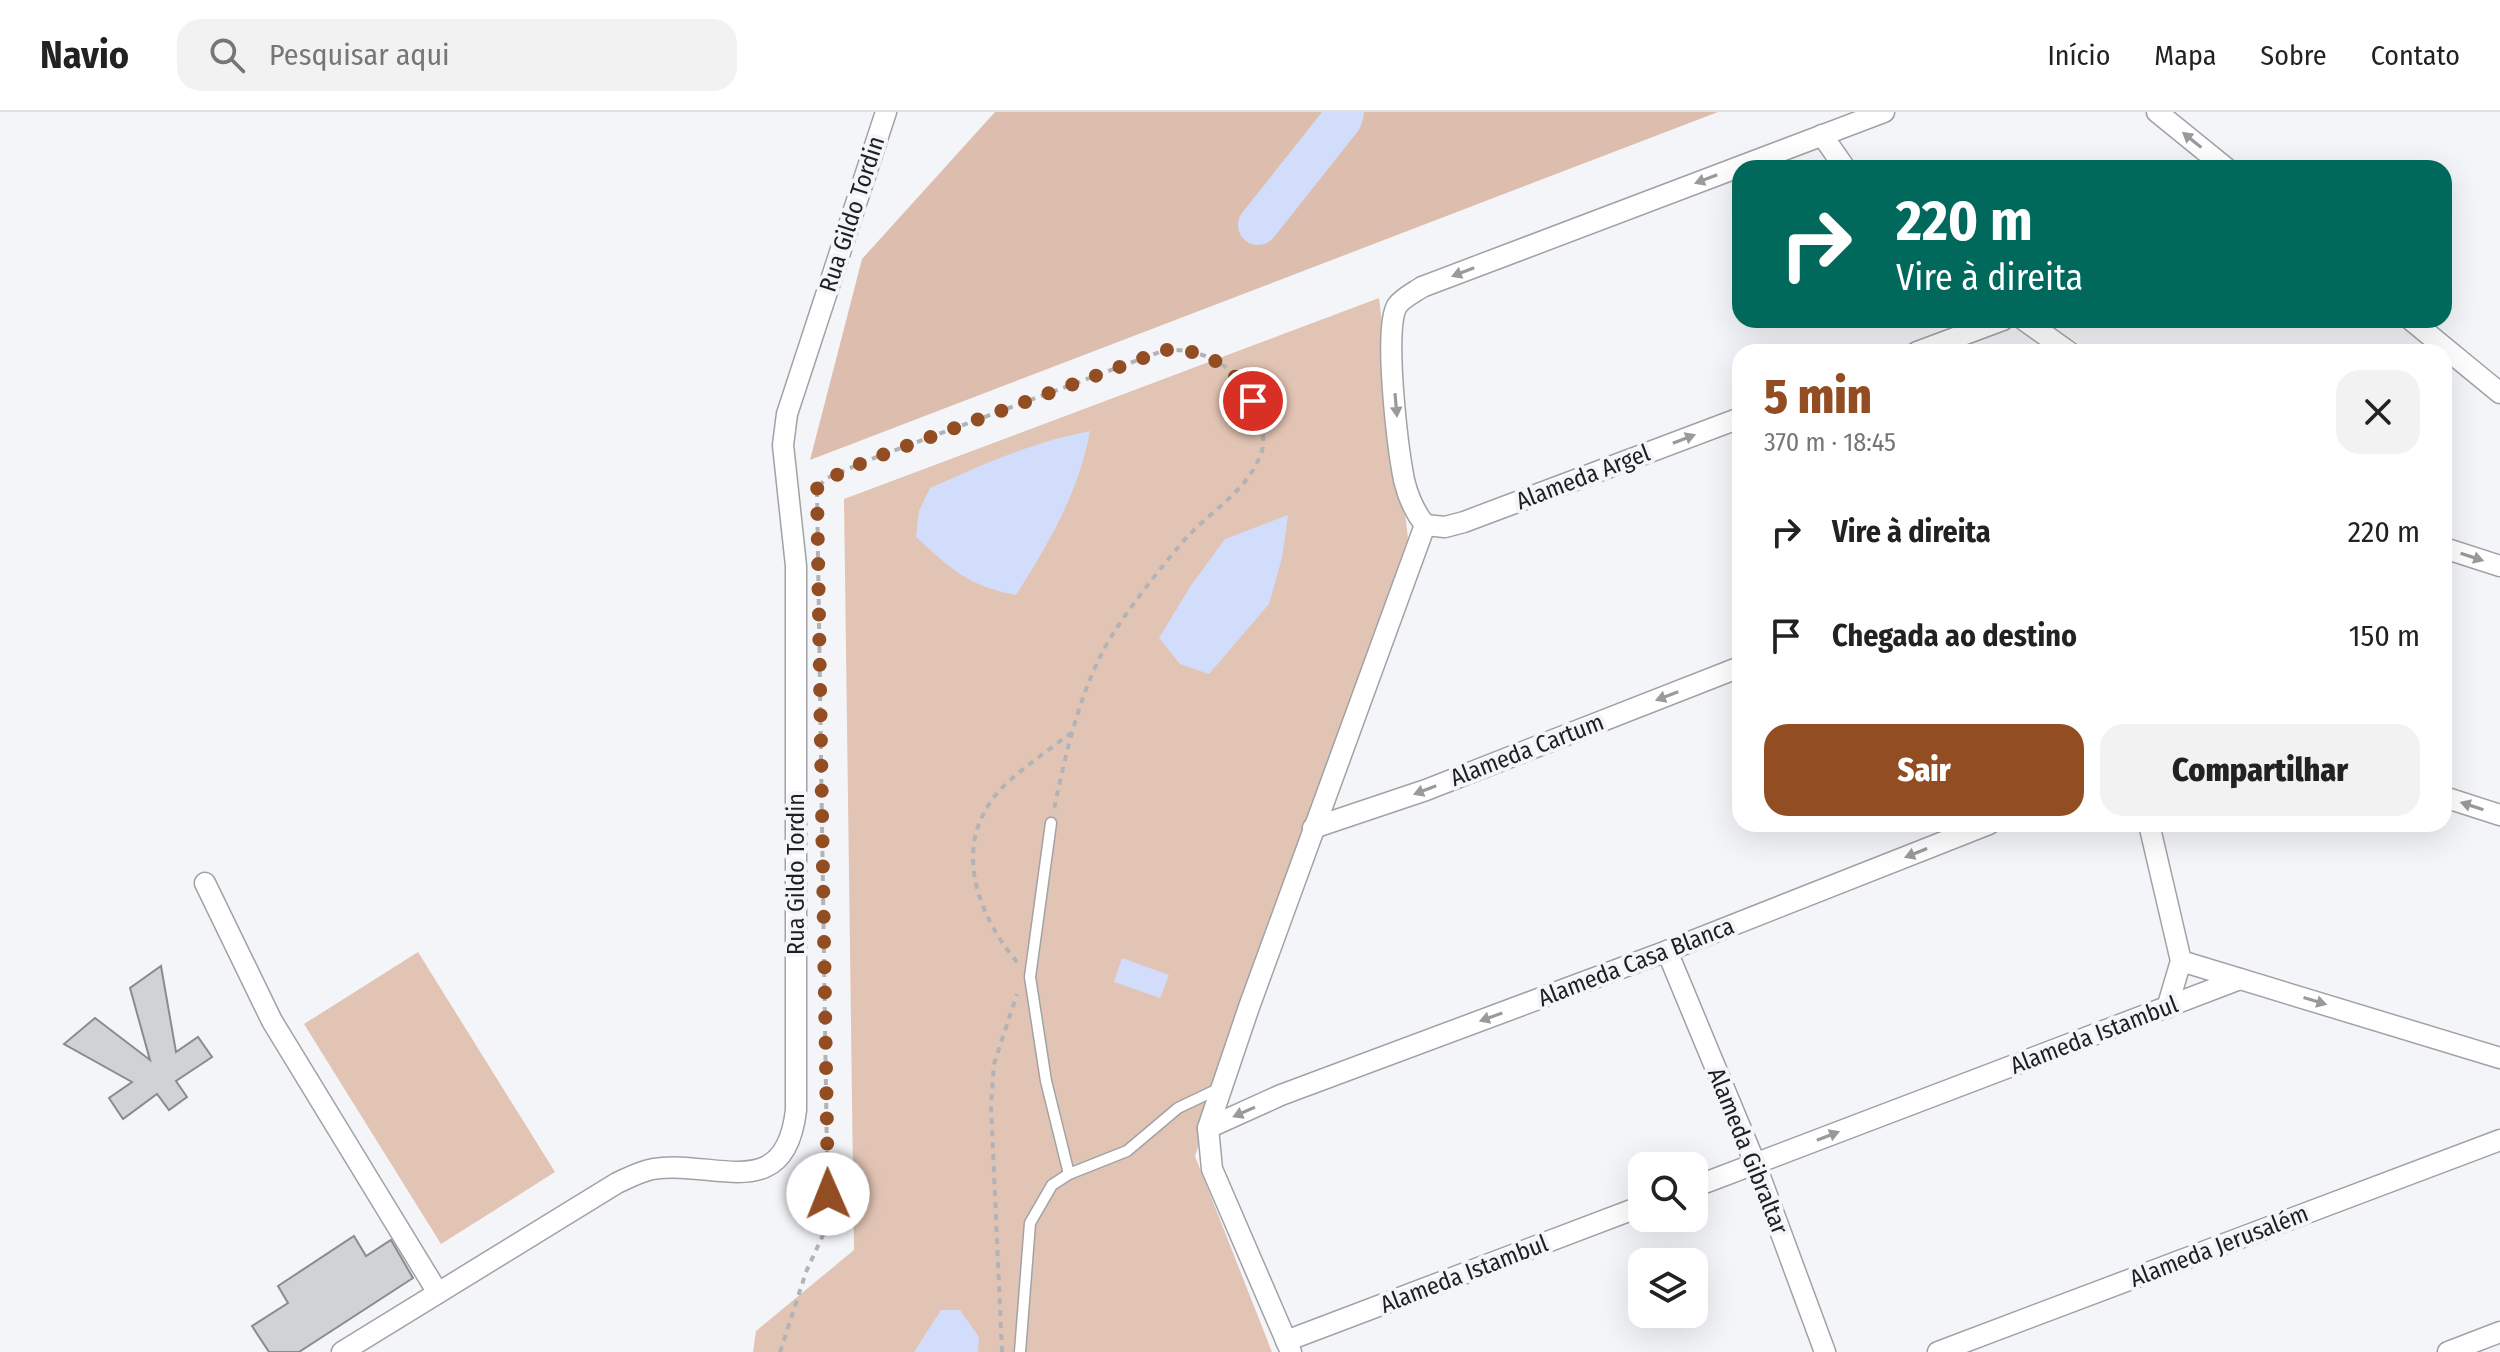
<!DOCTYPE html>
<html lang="pt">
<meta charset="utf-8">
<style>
body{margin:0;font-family:"Fira Sans Condensed",sans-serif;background:#f2f2f2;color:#222;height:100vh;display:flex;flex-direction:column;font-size:30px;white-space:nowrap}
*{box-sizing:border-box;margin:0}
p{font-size:26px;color:#767676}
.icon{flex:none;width:44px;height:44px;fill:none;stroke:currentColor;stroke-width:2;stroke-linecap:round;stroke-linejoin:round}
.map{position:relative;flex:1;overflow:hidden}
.sheet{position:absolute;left:1732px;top:232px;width:720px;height:488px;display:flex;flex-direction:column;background:#fff;border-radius:24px;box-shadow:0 8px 32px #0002}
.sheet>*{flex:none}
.top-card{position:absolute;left:1732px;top:48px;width:720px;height:168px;border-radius:24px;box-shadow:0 8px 32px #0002;background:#00695c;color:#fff;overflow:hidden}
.fabs{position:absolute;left:1628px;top:1040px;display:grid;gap:16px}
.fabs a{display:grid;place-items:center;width:80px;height:80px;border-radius:16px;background:#fff;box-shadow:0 8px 32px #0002;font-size:40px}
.pin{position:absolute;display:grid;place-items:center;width:68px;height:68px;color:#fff;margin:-34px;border:4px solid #fff;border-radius:50%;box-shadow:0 2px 8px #0007}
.me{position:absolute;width:88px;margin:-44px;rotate:359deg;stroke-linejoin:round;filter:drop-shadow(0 0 6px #0008)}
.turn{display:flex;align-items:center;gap:28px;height:168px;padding:0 32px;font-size:36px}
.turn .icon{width:104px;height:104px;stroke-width:2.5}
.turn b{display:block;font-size:56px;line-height:68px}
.round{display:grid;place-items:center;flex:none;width:84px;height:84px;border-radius:24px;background:#f2f2f2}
.summary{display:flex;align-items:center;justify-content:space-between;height:136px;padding:0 32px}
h1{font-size:48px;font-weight:800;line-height:60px;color:#924d22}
.button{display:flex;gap:16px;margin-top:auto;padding:16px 32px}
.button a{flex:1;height:92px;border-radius:24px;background:#924d22;color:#fff;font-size:32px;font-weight:800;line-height:92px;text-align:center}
.button a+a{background:#f2f2f2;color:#222}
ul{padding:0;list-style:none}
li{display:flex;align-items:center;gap:24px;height:104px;padding:0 32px}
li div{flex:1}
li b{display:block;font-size:30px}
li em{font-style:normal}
header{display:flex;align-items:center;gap:48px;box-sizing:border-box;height:112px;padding:0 40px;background:#fff;border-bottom:2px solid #e0e0e0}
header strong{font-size:38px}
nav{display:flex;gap:44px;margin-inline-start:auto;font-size:28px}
.search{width:560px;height:72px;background:#f2f2f2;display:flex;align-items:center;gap:20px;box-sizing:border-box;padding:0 28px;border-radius:24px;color:#767676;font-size:30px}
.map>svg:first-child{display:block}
.green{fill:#e2c4b4}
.forest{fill:#ddbeae}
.water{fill:#d1ddfa}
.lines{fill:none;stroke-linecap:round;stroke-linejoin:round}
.river{stroke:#d1ddfa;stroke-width:40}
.building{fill:#d0d2d5;stroke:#8a8b8f;stroke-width:2}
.lane-casing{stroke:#a1a2a6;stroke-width:13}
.street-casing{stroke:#a1a2a6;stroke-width:23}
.path{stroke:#b2b3b7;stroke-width:4;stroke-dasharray:6 6;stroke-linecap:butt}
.lane{stroke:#fff;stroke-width:10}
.street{stroke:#fff;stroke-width:20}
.oneway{fill:#9a9a9b}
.route{stroke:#924d22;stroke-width:14;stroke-dasharray:0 25.2}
.labels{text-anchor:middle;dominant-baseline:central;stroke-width:8;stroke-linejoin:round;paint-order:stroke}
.street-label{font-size:24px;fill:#1e1f20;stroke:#f4f5f9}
</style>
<header>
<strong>Navio</strong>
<div class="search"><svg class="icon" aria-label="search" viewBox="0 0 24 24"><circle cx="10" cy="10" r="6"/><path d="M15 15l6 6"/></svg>Pesquisar aqui</div>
<nav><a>Início</a><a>Mapa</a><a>Sobre</a><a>Contato</a></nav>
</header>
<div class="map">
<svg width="2500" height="1240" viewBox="0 0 2500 1240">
<rect width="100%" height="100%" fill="#f4f5f9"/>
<g class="green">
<polygon points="1379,186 1408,426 1195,1044 1272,1240 753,1240 756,1219 854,1138 844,387"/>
<polygon points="418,840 555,1060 441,1132 304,912"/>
</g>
<polygon class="forest" points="995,0 1718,0 810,348 862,147"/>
<g class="water">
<path d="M1090,319C1079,380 1049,431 1016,483C968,474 951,457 916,425L919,399L930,376C983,352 1033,330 1090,319Z"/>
<polygon points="1288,403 1282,446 1269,492 1209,562 1180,552 1159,526 1190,475 1225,427"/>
<polygon points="1122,846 1169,863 1160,886 1114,870"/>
<polygon points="941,1198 960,1198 979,1225 978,1240 914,1240"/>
</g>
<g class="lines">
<polyline class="river" points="1258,113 1342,7 1344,0"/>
</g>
<g class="building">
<polygon points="161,854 176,940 198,925 212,945 176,969 187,985 169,998 157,982 123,1007 109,986 132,970 64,932 95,906 150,948 130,876"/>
<polygon points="354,1124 366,1144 391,1128 413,1166 299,1240 269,1240 252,1214 288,1191 278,1174"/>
</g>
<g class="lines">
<defs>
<g id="lane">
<polyline points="1051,711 1030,865 1046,969 1069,1062"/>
<polyline points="1020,1240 1030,1111 1052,1073 1069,1062 1127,1039 1178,996 1220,976"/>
</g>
<g id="street">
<polyline points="2157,0 2226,56"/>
<polyline points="1822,23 1845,56"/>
<polyline points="2024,208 2069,240"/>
<polyline points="2411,208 2500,281"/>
<polyline points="1917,240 2003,208"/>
<path d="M1425,413C1414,399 1408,385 1404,368C1398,337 1383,217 1397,194C1402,186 1415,180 1422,175L1884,0"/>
<polyline points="1425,413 1445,415 1464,410 1740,306"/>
<polyline points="2444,436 2500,454"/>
<polyline points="2444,685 2500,703"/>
<polyline points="2149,712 2181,849 2167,896"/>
<polyline points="1313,716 1426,678 1740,555"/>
<polyline points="205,771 272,909 438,1181"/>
<polyline points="1667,839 1755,1051 1825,1240"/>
<polyline points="2181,849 2500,946"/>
<polyline points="1208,1016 1281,983 1667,839 1989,712"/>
<polyline points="1694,1075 2240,867"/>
<polyline points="1286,1229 1642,1094"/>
<path d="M342,1240L617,1071C628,1066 641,1059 653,1057C715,1047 785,1094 796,998V454L783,333L787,302L886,0"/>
<polyline points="1291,1240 1212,1057 1208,1016 1249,895 1425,413"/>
<polyline points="1938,1240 2500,1028"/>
<polyline points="2448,1240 2500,1220"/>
</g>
</defs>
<use href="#lane" class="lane-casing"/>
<use href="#street" class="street-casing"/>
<g class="path">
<path d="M1017,850C972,796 950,723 1008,670C1028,652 1050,637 1071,621"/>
<path d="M780,1240L806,1160L828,1112L817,377L825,367L866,349L1165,238C1209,236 1244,259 1257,301C1262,315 1266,328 1261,342C1246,382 1206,401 1181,432C1159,458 1137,486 1118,514C1082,567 1067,636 1054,697"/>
<polyline points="1002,1240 991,994 994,952 1017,882"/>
</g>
<use href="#lane" class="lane"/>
<use href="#street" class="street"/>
</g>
<defs><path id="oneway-solid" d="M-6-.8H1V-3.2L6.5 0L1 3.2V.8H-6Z" transform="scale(2)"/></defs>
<g class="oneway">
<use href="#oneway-solid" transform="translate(2192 28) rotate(-141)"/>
<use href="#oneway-solid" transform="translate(1706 67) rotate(159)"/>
<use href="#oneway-solid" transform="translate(1463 160) rotate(159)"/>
<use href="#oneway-solid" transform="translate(1396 293) rotate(85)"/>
<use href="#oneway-solid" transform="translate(1684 327) rotate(-21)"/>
<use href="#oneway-solid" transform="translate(2472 445) rotate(18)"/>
<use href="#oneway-solid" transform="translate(1667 584) rotate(159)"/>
<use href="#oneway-solid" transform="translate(1425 678) rotate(159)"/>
<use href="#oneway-solid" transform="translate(2472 694) rotate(-162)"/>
<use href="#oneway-solid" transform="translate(1916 741) rotate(158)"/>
<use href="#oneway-solid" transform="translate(2315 889) rotate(17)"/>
<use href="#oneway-solid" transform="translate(1491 905) rotate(160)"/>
<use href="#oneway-solid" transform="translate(1244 1000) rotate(156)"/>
<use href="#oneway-solid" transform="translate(1828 1024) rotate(-21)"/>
</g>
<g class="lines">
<path class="route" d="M828,1082L817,377L820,371L866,349L1165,238C1206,236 1233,255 1253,289"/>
</g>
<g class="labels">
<g class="street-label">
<text transform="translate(852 102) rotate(-72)">Rua Gildo Tordin</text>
<text transform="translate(1583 365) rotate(-21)">Alameda Argel</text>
<text transform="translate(1527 638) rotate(-21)">Alameda Cartum</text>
<text transform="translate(796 762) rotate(-90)">Rua Gildo Tordin</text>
<text transform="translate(1636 850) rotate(-21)">Alameda Casa Blanca</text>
<text transform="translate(2094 923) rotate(-21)">Alameda Istambul</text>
<text transform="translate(1748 1039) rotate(68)">Alameda Gibraltar</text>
<text transform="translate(2219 1134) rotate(-21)">Alameda Jerusalém</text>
<text transform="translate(1464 1162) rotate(-21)">Alameda Istambul</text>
</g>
</g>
</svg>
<div class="fabs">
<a><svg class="icon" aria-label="search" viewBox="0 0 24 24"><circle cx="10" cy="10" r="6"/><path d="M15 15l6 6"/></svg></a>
<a><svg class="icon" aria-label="layers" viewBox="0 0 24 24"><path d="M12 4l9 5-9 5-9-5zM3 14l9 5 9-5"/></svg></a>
</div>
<div class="pin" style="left:1253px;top:289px;background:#d93025"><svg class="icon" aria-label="arrive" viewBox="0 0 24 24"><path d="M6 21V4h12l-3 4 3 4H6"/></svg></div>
<svg class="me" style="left:828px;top:1082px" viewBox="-20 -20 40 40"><circle r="19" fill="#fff"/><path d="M0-13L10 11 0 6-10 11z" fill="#924d22"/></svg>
<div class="top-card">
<div class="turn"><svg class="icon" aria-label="right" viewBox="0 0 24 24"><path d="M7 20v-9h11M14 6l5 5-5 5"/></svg><div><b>220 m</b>Vire à direita</div></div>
</div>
<section class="sheet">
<div class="summary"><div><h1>5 min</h1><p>370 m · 18:45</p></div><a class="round"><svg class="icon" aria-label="close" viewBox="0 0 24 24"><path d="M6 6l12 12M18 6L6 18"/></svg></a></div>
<ul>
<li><svg class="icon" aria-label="right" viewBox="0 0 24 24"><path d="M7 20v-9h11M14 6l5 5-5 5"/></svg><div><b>Vire à direita</b></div><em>220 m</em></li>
<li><svg class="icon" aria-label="arrive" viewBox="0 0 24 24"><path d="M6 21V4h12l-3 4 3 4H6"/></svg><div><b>Chegada ao destino</b></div><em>150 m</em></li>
</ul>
<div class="button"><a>Sair</a><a>Compartilhar</a></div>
</section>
</div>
